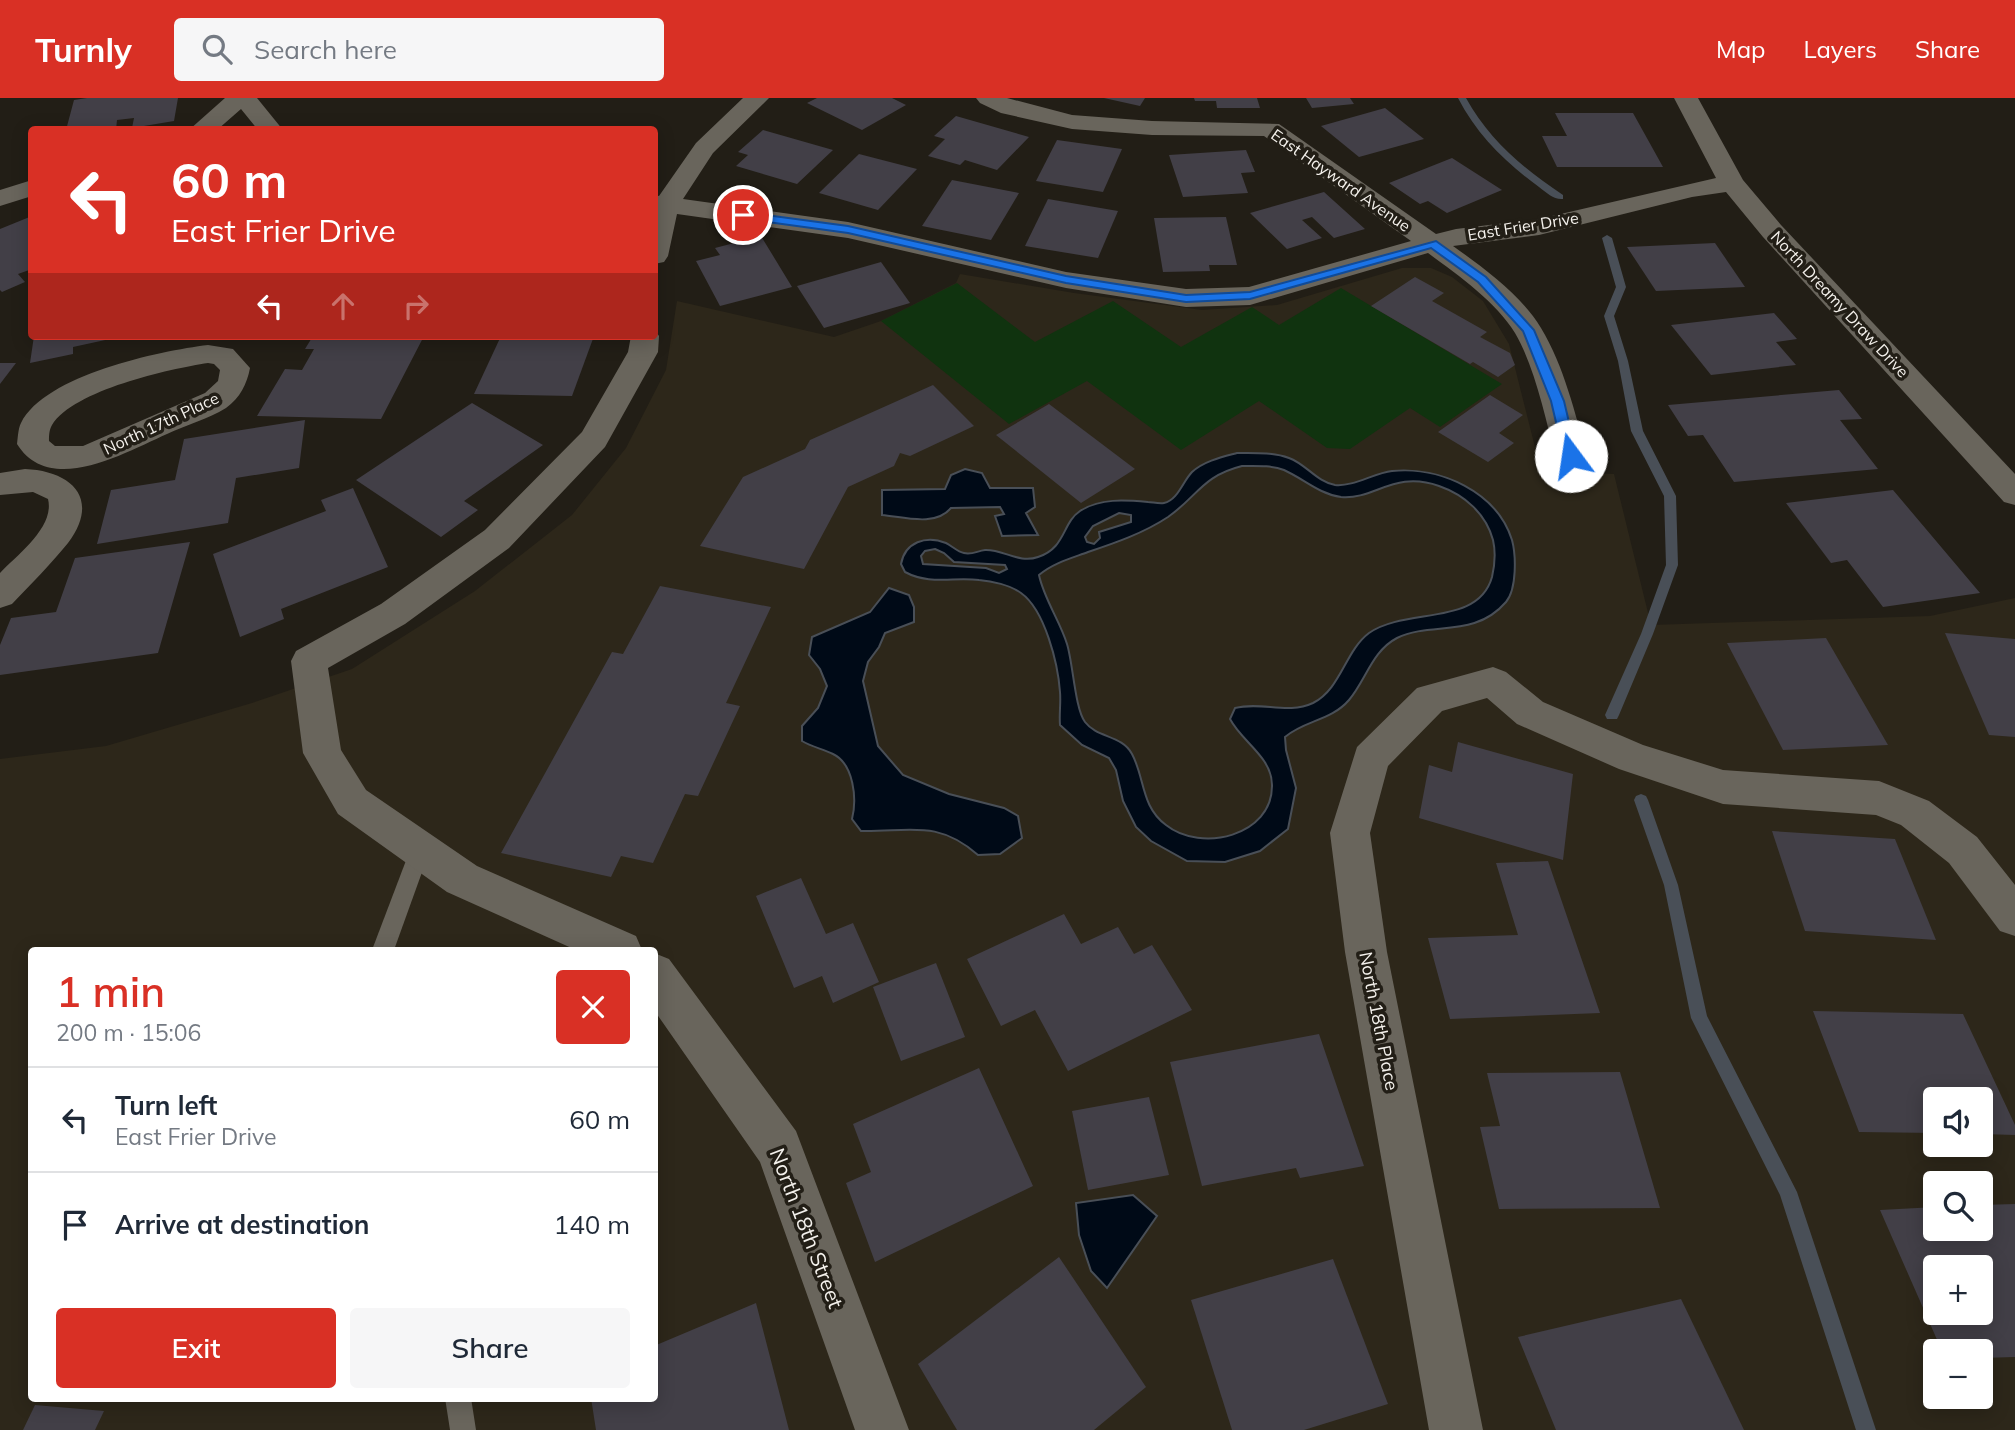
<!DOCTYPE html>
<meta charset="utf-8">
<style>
body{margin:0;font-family:Mulish,sans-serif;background:#f6f6f7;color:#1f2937;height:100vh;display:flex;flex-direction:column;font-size:26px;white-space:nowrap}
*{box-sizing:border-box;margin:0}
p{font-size:23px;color:#747a83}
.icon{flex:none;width:38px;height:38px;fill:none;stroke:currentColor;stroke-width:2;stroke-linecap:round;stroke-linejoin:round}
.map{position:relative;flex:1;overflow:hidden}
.details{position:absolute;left:28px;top:849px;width:630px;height:455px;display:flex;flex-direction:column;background:#fff;border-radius:7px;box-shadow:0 4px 18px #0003}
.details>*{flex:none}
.banner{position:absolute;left:28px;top:28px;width:630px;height:214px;border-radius:7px;box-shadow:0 4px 18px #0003;background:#d93025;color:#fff;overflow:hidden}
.buttons{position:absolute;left:1923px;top:989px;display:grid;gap:14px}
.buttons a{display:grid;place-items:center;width:70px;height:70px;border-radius:7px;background:#fff;box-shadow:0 4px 18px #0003;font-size:35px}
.pin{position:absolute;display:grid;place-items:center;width:60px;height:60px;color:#fff;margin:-30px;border:4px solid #fff;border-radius:50%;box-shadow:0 2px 7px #0007}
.me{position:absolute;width:77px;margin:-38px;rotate:346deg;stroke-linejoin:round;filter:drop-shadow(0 0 5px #0008)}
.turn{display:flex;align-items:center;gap:24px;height:147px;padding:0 28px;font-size:32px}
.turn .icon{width:91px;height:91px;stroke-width:2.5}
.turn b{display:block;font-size:49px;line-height:60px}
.lanes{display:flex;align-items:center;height:66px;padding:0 28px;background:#0003;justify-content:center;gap:35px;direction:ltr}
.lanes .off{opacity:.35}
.round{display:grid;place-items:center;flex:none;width:74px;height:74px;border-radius:7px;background:#f6f6f7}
.summary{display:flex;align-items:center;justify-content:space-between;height:119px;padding:0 28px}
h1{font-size:42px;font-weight:600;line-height:52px;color:#d93025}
.button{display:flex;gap:14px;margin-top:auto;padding:14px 28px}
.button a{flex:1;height:80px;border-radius:7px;background:#d93025;color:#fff;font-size:28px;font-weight:600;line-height:80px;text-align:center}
.button a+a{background:#f6f6f7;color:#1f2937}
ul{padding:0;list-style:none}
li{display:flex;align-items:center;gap:21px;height:105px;padding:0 28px;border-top:2px solid #e0e1e3}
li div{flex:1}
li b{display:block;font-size:26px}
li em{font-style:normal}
header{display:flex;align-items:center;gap:42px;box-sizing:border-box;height:98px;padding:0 35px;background:#d93025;color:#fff}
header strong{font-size:33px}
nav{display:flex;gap:38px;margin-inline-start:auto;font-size:24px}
.search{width:490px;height:63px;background:#f6f6f7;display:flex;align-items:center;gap:18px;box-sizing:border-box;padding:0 24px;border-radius:7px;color:#747a83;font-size:26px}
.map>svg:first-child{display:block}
.built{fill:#2d271a;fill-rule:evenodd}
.green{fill:#10330f}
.water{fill:#000a17;stroke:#494f57;stroke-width:2;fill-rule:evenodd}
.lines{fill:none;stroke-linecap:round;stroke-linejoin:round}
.stream{fill:#494f57;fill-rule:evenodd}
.building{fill:#423f47;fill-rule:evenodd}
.service{fill:#69655c;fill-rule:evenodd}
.minor{fill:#69655c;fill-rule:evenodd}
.route{fill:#1a73e8;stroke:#114b97;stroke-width:2}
.labels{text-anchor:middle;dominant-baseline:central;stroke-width:7;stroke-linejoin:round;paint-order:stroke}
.far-street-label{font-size:16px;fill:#f4f1ec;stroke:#221e16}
.street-label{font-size:18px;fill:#f4f1ec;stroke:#221e16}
.near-street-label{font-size:21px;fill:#f4f1ec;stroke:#221e16}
</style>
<header>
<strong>Turnly</strong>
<div class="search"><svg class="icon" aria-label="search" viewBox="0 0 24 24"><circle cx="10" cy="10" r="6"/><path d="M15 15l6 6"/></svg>Search here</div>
<nav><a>Map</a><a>Layers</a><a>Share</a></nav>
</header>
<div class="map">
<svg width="2015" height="1332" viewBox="0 0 2015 1332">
<rect width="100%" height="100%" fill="#221e16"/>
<path class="built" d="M1402,170H1431L1452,179L1483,203L1509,246L1541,373L1614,376L1651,527L1930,518L2015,500V1332H0V661L106,648L252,605L352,571L475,493L572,417L626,350L666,272L677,203L834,239L881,223L956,185L960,176L1074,195L1202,212L1277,207ZM32,852H654V1300H32ZM1936,1001H1981V1046H1936ZM1936,1085H1981V1130H1936ZM1936,1169H1981V1214H1936ZM1936,1253H1981V1298H1936Z"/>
<polygon class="green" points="957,185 1035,244 1113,203 1181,249 1252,209 1279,227 1341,190 1502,286 1440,329 1410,310 1350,351 1327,350 1259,303 1181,352 1087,283 1009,326 881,223"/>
<g class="water">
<path d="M1237,355C1254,355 1273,354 1289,360C1306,366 1317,384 1335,387C1353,389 1374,375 1392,373C1440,368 1497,394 1512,442C1516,457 1517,491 1506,504C1474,541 1432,523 1397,540C1372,553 1366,582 1349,602C1331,623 1305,622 1285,639L1286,652L1296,690L1288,731L1260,753L1225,764L1187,763L1151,743L1136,729L1123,703L1116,672L1109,660L1082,647L1060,627C1059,616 1061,605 1060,594C1058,566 1045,512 1021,495C1010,487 992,483 979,482C953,479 929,487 905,474L901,466C905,444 926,437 946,445C952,448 958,454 964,455C972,457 977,453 985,452C1003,451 1019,466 1038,459C1066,450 1062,425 1080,413C1100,400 1125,402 1148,404C1152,404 1159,406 1164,405C1178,402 1183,383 1192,374C1204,363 1222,359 1237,355ZM1242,368C1256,368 1271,367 1284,372C1304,381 1319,396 1341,399C1375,402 1394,372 1439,388C1465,397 1486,416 1493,442C1496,455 1495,466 1492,479C1478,529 1406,509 1369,535C1345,553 1341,591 1313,605C1287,617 1262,603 1235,610L1230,621C1242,644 1272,659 1272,687C1273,738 1201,755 1166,727C1141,709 1145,680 1132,656C1122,637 1097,640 1085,624C1075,611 1073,565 1067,546C1060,523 1044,501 1039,477C1053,465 1072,460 1088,454C1115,445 1144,435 1168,419C1198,398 1202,378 1242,368ZM1119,415L1131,417V424L1099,434L1100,440L1094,446L1087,444L1085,439L1093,428ZM935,451L944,455L954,464L1005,467L1007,471L999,475L986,470L923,466L921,458L925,453Z"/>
<path d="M965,371L982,375L990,390H1033L1035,409L1026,415L1038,437L1002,438L995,418L1004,416L1000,409L951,410C935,429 904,419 882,417V392L945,391L951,377Z"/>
<path d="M889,490L909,497L914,509V524L885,535L879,549L868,564L863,583L878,648L903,677L949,696L1004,710L1018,718L1022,740L1000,756L978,757C937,721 909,734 861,733L852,721C857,701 854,666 833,656C823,651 812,649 802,643V628L818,610L827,588L820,571L809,557L812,539L870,514Z"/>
<polygon points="1133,1097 1157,1118 1107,1190 1091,1173 1079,1137 1076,1105"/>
</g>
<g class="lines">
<g class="stream">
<path d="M1458,0H1466C1489,42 1524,71 1563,97V101C1554,102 1547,95 1539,89C1506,65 1477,37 1458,0Z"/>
<polygon points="1607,137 1612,140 1626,189 1614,218 1628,263 1643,333 1676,398 1678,467 1653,536 1619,617 1617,621 1607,621 1605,617 1641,536 1666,467 1664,398 1631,333 1618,263 1604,218 1616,189 1602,140"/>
<polygon points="1641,696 1646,698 1648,702 1678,787 1707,918 1797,1094 1876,1332 1856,1332 1780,1097 1691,920 1664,787 1634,702 1636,698"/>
</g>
</g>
<g class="building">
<polygon points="87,0 178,0 174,23 132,30 134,20 117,22 116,32 66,32 74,2"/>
<polygon points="817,0 892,0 906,7 862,32 807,5"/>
<polygon points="1104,0 1145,0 1140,8"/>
<polygon points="1194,0 1257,0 1260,10 1217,10 1216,3 1195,3"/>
<polygon points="1306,0 1350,0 1354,6 1312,10"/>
<polygon points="1385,10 1424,41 1359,59 1321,28"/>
<polygon points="1555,15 1633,15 1663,69 1557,69 1542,38 1567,38"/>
<polygon points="956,18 1029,39 997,72 965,62 960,67 928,58 945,41 934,38"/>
<polygon points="763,32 833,52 797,86 736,68 748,57 738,54"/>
<polygon points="1057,42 1122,51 1103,94 1036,83"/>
<polygon points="1246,52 1255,74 1241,75 1248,95 1183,99 1169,57"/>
<polygon points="859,56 917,71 878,112 819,95"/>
<polygon points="1452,60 1502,92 1447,115 1428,103 1420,106 1389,85"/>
<polygon points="952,82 1019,95 991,142 922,128"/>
<polygon points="1324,94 1365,131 1334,140 1312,119 1302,122 1322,140 1287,151 1250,115"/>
<polygon points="1048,101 1118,113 1098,160 1025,148"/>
<polygon points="32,118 32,171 18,176 25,184 2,194 0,192 0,131"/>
<polygon points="1226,119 1237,167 1209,167 1210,173 1163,174 1154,120"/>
<polygon points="761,138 792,189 720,208 696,163 720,157 715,150"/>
<polygon points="1715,145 1745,189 1656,193 1627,149"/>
<polygon points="881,164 910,205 824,230 797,188"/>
<polygon points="1415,179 1444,195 1432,203 1487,234 1480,239 1510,255 1515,267 1498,279 1473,264 1470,266 1371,208"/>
<polygon points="1774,215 1797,241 1776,244 1796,267 1711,277 1671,227"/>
<polygon points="34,238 118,238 119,239 73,249 73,256 30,265"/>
<polygon points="313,238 424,238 381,321 257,318 285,271 302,272 314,251 305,251"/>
<polygon points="501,238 594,238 572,298 474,296"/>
<polygon points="0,265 16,265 0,286"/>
<polygon points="933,287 974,328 910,358 900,355 894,368 848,389 804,471 700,448 743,379 805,351 810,342"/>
<polygon points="1839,292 1862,321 1840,322 1878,371 1734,384 1703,337 1688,338 1668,307"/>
<polygon points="1490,297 1523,317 1499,335 1514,345 1488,364 1438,334"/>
<polygon points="472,305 543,347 464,403 478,412 441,439 356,382"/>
<polygon points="1049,306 1135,371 1081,405 996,337"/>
<polygon points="305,322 299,370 236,380 228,425 97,446 111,392 175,382 184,341"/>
<polygon points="353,390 388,469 281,511 284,521 240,539 213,456 326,413 321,402"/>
<polygon points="1893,392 1980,495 1883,509 1847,462 1831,465 1786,405"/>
<polygon points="190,444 158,555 0,577 0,547 11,520 56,514 75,460"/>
<polygon points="660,488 771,509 726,605 740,608 698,698 685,696 653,765 621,758 611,779 501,755 612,554 623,556"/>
<polygon points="1945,535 2015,541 2015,639 1989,637"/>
<polygon points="1826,540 1888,647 1783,652 1727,545"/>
<polygon points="1458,644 1573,676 1563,762 1419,720 1429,667 1452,674"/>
<polygon points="1772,733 1895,741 1936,842 1805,833"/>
<polygon points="1548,763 1600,915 1450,921 1428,840 1518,837 1496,765"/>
<polygon points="801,780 826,836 853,825 879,884 833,905 822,878 794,890 756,798"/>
<polygon points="1064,816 1081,846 1118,829 1134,856 1152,847 1192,912 1068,973 1035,912 1001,928 967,861"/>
<polygon points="936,865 965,939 901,963 873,889"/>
<polygon points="1813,913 1963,916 2015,1027 2015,1037 1981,1036 1981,1001 1936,1001 1936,1035 1859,1034"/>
<polygon points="1319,936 1364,1068 1300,1080 1296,1070 1202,1088 1170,964"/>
<polygon points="979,970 1033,1088 875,1164 846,1085 871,1074 853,1026"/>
<polygon points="1620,974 1660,1110 1499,1111 1480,1029 1500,1028 1487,975"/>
<polygon points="1149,999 1169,1077 1088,1092 1072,1013"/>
<path d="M2015,1106V1259L1981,1260V1253H1942L1880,1112L1936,1109V1130H1981V1107ZM1936,1169H1981V1214H1936Z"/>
<polygon points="1059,1159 1146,1289 1094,1332 957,1332 918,1266"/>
<polygon points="1333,1161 1388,1306 1304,1332 1232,1332 1191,1202"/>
<polygon points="1681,1201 1744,1332 1556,1332 1518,1239"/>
<polygon points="756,1205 789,1332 596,1332 591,1300 654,1300 654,1248"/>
<polygon points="35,1307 104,1313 95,1332 23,1332"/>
</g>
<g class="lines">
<g class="service">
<polygon points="420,743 427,746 430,752 394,852 372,852 410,752 413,746"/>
<polygon points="445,1300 471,1300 476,1332 450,1332"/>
</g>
<g class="minor">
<polygon points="225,0 257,0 283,32 258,32 241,11 217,32 189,32"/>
<path d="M743,0H769L713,55L683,101L848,124L1066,174L1186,191L1249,189L1411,143L1264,38L1152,37L1072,31L1001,15L980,5L976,0H1007L1072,17L1152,23L1279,26L1436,136L1456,131L1539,121L1716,80L1674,0H1698L1743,82L1781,127L2015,376V407L2004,404L1763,139L1726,94L1692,99L1539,137L1453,148C1484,170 1521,197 1541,230C1564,268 1575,315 1587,358L1582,366L1571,369L1560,366L1555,358C1546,321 1534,267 1515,235C1496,204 1458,177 1428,155L1250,207L1186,209L1066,190L848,140L677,116L668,158L664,164L654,166V97L659,98L696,45Z"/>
<polygon points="32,82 32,98 0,108 0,92"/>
<polygon points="655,232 659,238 658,254 605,349 509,450 405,526 328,570 341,652 366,692 477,768 636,838 642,852 576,852 447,794 338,716 303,655 291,563 296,553 381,506 485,432 582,334 628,254 631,238 654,238"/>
<path d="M208,247L233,251L250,270C247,286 240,300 226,310C208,321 186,327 167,336C126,354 50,399 17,346C18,339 18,331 21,325C45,277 159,253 208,247ZM208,265L214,266L220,272L218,283L205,295L83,348H55L49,343C49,338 49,332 52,327C74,292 169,271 208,265Z"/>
<path d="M25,371C72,373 101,401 68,445C51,466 31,486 12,506L0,510V475C18,456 55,429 48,401L33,394L0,397V375Z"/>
<polygon points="1493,569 1506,574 1543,604 1643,647 1723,672 1879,683 1929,703 1977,739 2015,787 2015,838 2000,833 1949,765 1901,727 1876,717 1723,706 1619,671 1517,626 1487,600 1442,613 1388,668 1370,735 1387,854 1483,1332 1429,1332 1345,854 1330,735 1357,649 1417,590"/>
<polygon points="654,855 669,861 796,1033 909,1332 855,1332 760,1064 654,912"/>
</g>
</g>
<polygon class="route" points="743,114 848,128 1066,178 1186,197 1250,194 1436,143 1486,179 1534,232 1564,303 1577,358 1571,362 1564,358 1551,303 1523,233 1478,184 1431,150 1250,201 1186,204 1066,185 848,135 739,120 737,117"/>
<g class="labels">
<g class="far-street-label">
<text transform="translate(1341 82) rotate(35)">East Hayward Avenue</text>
<text transform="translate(1523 128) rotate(-9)">East Frier Drive</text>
<text transform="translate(1840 206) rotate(47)">North Dreamy Draw Drive</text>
<text transform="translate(161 325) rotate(-25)">North 17th Place</text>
</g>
<g class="street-label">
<text transform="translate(1379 923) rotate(79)">North 18th Place</text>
</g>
<g class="near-street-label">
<text transform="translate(807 1130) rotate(69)">North 18th Street</text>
</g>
</g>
</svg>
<div class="buttons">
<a><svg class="icon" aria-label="sound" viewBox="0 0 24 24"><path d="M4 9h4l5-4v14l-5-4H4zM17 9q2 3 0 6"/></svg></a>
<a><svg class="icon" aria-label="search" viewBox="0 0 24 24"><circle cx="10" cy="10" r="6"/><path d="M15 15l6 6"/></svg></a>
<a>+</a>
<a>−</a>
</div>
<div class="pin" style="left:743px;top:117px;background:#d93025"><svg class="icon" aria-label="arrive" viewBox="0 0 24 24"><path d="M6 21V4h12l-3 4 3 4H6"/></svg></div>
<svg class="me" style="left:1571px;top:358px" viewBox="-20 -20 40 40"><circle r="19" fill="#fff"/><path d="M0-13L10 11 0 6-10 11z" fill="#1a73e8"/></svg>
<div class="banner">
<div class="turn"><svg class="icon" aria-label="left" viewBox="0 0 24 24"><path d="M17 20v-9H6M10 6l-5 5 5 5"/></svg><div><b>60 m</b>East Frier Drive</div></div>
<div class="lanes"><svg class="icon" aria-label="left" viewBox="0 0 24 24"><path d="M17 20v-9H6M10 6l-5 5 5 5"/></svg><svg class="icon off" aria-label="ahead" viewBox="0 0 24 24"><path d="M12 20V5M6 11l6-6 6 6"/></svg><svg class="icon off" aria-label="right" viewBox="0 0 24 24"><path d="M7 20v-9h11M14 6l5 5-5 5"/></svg></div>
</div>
<section class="details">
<div class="summary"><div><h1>1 min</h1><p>200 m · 15:06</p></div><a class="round" style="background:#d93025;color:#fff"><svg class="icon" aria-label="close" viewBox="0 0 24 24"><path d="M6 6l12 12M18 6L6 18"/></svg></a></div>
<ul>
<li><svg class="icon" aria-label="left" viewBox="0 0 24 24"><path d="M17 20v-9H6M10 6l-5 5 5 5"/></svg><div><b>Turn left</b><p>East Frier Drive</p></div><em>60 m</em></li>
<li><svg class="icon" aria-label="arrive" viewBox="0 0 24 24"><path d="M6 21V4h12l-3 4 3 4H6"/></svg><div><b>Arrive at destination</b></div><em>140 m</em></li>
</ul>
<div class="button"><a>Exit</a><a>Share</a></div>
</section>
</div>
